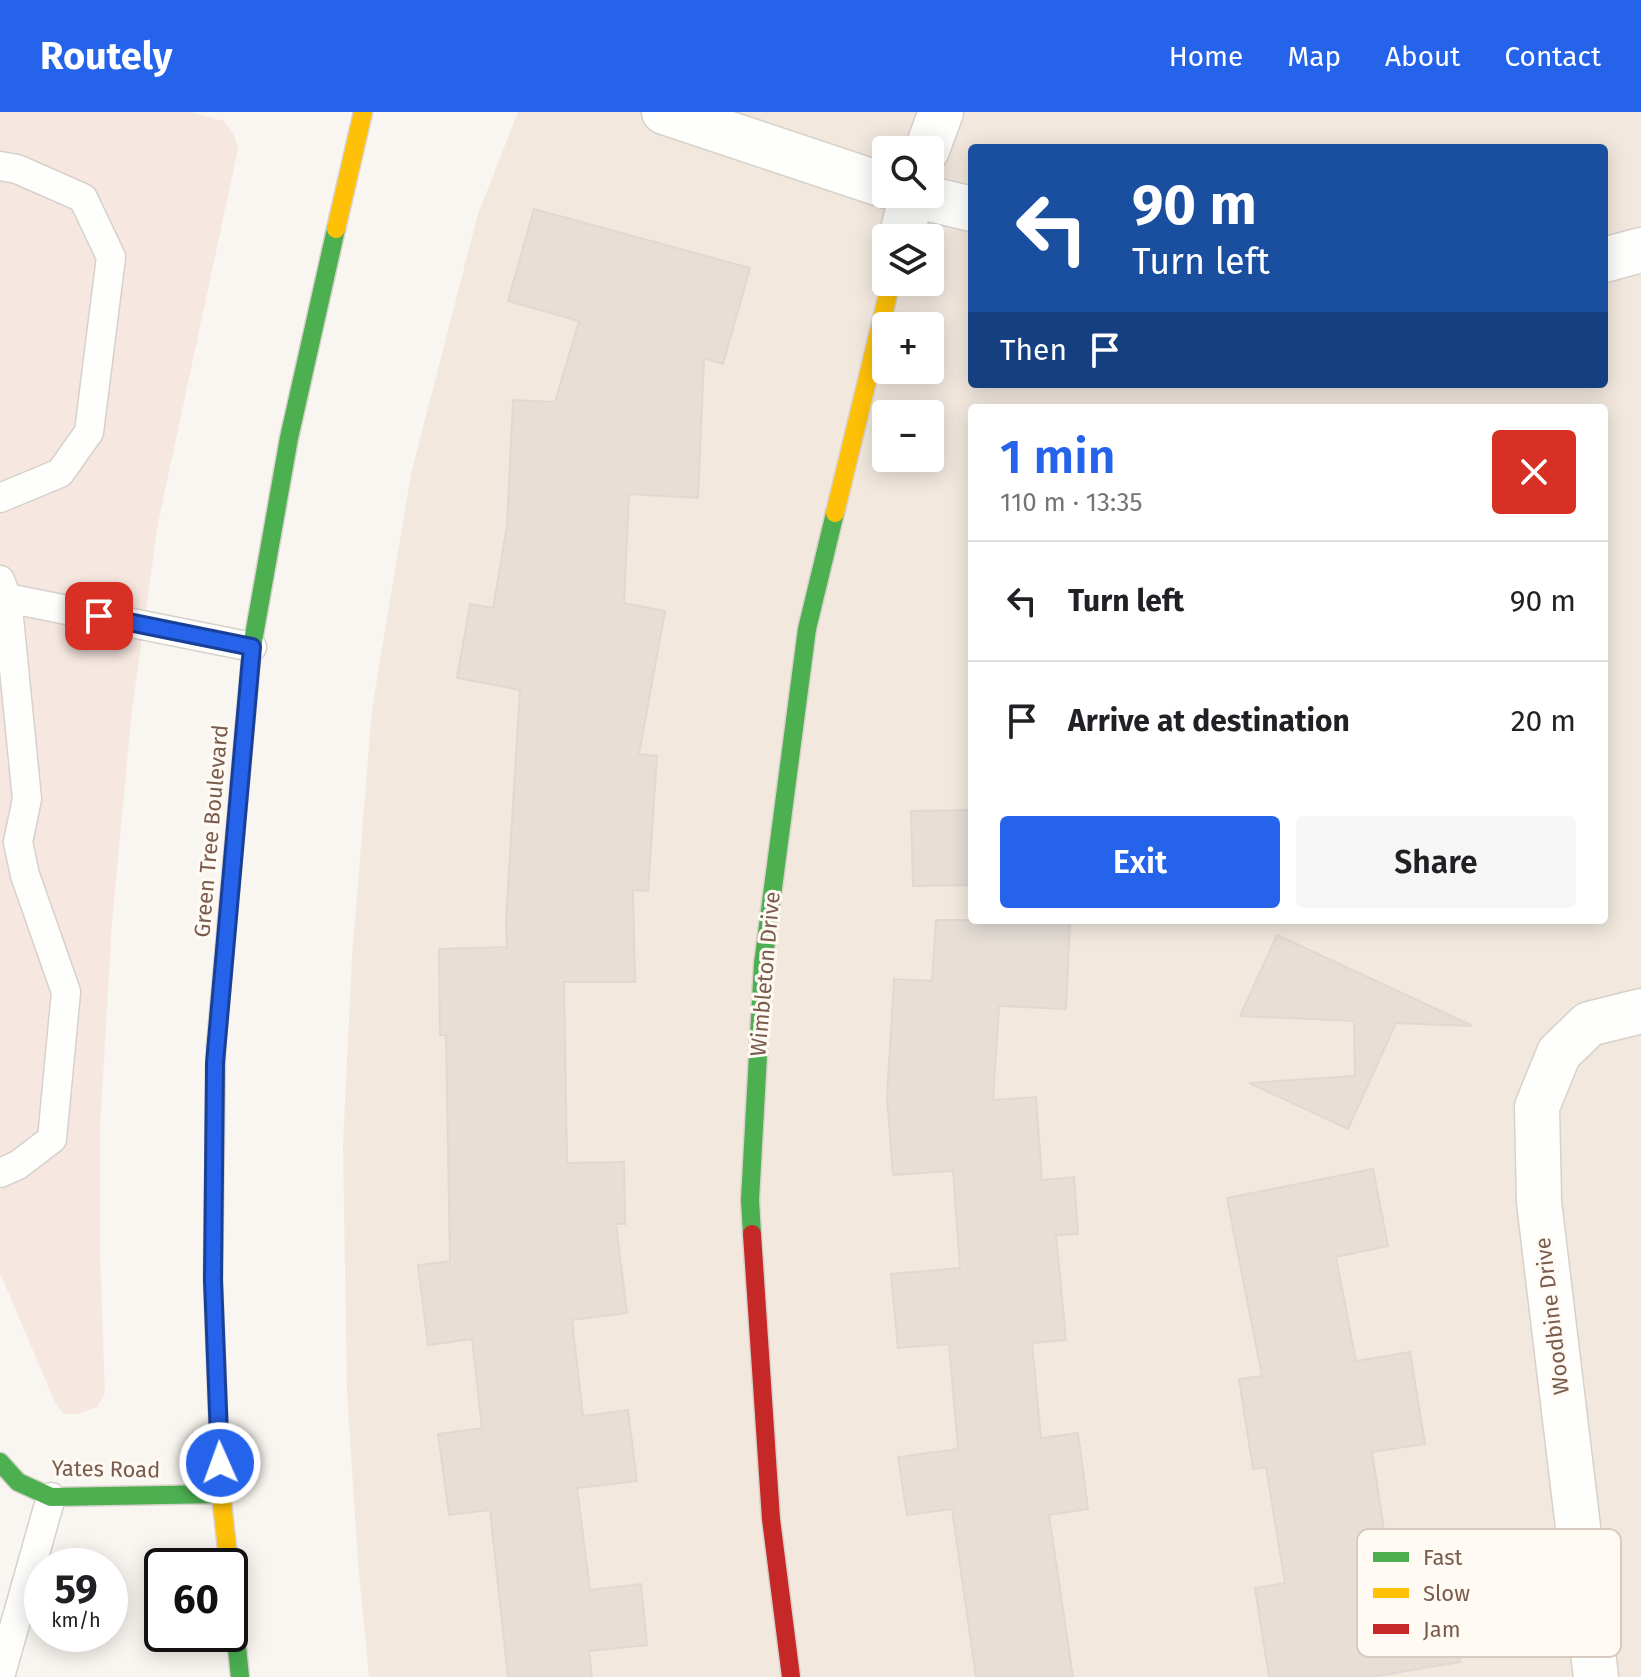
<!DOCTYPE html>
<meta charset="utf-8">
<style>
body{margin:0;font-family:"Fira Sans",sans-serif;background:#f6f6f6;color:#202124;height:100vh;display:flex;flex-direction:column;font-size:30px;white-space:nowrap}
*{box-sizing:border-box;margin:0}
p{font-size:26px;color:#757577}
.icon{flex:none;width:44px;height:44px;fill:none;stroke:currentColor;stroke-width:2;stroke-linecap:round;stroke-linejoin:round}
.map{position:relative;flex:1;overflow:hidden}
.sheet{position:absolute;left:968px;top:292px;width:640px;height:520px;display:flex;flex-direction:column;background:#fff;border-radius:8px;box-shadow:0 4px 20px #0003}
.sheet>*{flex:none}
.top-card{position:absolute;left:968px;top:32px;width:640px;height:244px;border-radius:8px;box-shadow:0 4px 20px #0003;background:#1a4fa0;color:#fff;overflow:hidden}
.controls{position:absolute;left:872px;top:24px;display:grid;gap:16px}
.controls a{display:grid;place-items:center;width:72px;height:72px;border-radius:8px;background:#fff;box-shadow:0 4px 20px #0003;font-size:40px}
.speed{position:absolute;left:24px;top:1436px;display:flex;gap:16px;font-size:40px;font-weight:700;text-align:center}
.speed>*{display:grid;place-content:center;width:104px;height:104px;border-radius:50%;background:#fff;box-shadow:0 4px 20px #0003;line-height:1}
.speed small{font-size:20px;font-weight:400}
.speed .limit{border:4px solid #111;border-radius:12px;background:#fff;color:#111}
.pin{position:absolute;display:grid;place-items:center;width:68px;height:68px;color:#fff;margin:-34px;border-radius:16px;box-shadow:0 4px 12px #0006}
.me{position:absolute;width:88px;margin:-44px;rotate:358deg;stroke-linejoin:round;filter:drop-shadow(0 0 6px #0008)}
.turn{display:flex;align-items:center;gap:28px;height:168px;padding:0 32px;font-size:36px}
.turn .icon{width:104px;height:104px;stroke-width:2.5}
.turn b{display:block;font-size:56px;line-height:68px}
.then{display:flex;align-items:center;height:76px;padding:0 32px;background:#0003;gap:16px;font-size:30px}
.round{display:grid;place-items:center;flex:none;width:84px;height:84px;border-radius:8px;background:#f6f6f6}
.summary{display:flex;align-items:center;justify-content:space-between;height:136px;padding:0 32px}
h1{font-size:48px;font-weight:600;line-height:60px;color:#2563eb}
.cta{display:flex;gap:16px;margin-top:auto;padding:16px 32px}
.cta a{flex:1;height:92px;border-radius:8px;background:#2563eb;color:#fff;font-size:32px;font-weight:600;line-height:92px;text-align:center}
.cta a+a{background:#f6f6f6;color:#202124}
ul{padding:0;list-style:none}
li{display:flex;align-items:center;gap:24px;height:120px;padding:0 32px;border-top:2px solid #e0e0e0}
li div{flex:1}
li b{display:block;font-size:30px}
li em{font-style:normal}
header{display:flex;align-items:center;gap:48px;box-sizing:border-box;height:112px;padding:0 40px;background:#2563eb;color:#fff}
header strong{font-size:38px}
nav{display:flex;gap:44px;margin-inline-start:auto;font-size:28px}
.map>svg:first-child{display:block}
.residential{fill:#f2e8de;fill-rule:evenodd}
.commercial{fill:#f6e8e1}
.building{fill:#e6ded7;stroke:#e2d8d2;stroke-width:2}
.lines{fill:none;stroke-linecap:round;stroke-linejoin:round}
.lane-casing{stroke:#d7d1cb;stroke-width:31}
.street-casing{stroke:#d7d1cb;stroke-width:47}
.fast-casing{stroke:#d9d2cb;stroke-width:21}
.slow-casing{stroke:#d9d2cb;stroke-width:21}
.jam-casing{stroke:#d9d2cb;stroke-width:21}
.lane{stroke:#fefefd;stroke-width:28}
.street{stroke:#fefefd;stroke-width:44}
.fast{stroke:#4caf50;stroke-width:18}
.slow{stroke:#ffc107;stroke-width:18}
.jam{stroke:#c62828;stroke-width:18}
.route-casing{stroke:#184099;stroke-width:20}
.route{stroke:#2563eb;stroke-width:14}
.labels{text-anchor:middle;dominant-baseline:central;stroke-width:6;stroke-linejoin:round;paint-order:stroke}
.street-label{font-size:22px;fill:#7a5c4d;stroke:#fffaf3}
.key{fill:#fffaf3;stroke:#d7cbc1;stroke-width:2}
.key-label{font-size:22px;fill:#7a5c4d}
</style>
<header>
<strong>Routely</strong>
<nav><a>Home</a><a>Map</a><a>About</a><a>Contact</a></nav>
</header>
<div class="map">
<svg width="1641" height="1565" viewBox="0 0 1641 1565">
<rect width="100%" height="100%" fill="#f9f5f0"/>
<path class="residential" d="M518,0H1641V1565H369L358,1450L347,1279L343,1032L352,845L372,598L411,362L478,102ZM972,36H1604V272H972ZM886,38H930V82H886ZM886,126H930V170H886ZM886,214H930V258H886ZM972,296H1604V808H972ZM886,302H930V346H886Z"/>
<polygon class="commercial" points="0,0 191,0 224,9 234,23 238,37 158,411 132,598 112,810 100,1016 100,1140 105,1281 97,1295 77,1302 63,1302 54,1288 0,1161"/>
<g class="building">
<polygon points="534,97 750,156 723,252 704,246 698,386 629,382 624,491 665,499 639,642 657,644 648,779 633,778 635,870 564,870 567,1051 624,1050 625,1112 616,1112 627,1201 572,1208 583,1304 628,1298 637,1369 577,1376 590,1478 641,1472 647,1533 589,1539 592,1565 508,1565 490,1398 449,1403 438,1322 482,1316 472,1227 428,1233 418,1153 450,1149 446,923 440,923 439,837 507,835 506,808 520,578 457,566 470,492 493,496 507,414 513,288 555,290 579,209 508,189"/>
<polygon points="972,698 972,773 913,774 911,699"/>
<polygon points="936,808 1070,808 1066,897 999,894 993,988 1036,985 1042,1068 1074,1065 1078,1122 1056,1123 1066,1228 1032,1231 1041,1326 1078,1321 1088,1397 1049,1403 1073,1565 976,1565 952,1397 907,1403 898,1345 958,1337 949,1232 898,1236 891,1162 960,1156 953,1059 893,1063 887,986 894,867 932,869"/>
<polygon points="1277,823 1471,913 1471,914 1396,911 1348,1017 1249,971 1355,964 1354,909 1240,904"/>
<polygon points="1373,1057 1388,1134 1336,1145 1356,1249 1410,1240 1425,1332 1372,1340 1386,1431 1391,1461 1444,1453 1460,1550 1371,1565 1269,1565 1255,1476 1285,1471 1266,1355 1253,1357 1239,1267 1262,1264 1227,1086"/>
</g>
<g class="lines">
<defs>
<g id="lane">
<polyline points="0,54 17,57 83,86 111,145 89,320 60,361 0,386"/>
<polyline points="0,468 7,486 27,687 18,730 25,763 66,880 52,1027 18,1053 0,1061"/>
<polyline points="7,486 252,535"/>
<polyline points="0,1565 51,1385"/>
</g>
<g id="street">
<polyline points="664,0 886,74"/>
<polyline points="927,38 941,0"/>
<polyline points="909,82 972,97"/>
<polyline points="901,126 912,82"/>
<polyline points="1604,148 1641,138"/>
<polyline points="1596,1565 1539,1090 1537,995 1559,941 1589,912 1641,899"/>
</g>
<g id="fast">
<polyline points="216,934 252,535 289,326 336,117"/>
<polyline points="752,1122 750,1088 763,852 807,517 835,401"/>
<polyline points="0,1350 18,1370 51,1385 221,1382"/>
<polyline points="230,1467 240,1565"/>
</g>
<g id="slow">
<polyline points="336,117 363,0"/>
<polyline points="835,401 891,170"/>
<polyline points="216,934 213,1168 221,1382 229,1454"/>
</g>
<polyline id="jam" points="752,1122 771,1407 791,1565"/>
</defs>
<use href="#lane" class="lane-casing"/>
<use href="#street" class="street-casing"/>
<use href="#fast" class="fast-casing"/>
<use href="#slow" class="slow-casing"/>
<use href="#jam" class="jam-casing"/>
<use href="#lane" class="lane"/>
<use href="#street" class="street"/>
<use href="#fast" class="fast"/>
<use href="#slow" class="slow"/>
<use href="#jam" class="jam"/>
</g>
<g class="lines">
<defs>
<polyline id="route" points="99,504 252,535 215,951 213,1168 220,1351"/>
</defs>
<use href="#route" class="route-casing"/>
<use href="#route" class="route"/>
</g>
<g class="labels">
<g class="street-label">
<text transform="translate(211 719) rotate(-85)">Green Tree Boulevard</text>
<text transform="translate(765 862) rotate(-85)">Wimbleton Drive</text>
<text transform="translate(1552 1204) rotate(-97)">Woodbine Drive</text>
<text transform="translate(106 1357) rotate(1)">Yates Road</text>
</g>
</g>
<rect x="1357" y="1417" width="264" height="128" rx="12" class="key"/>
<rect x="1373" y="1440" width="36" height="10" fill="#4caf50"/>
<rect x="1373" y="1476" width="36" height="10" fill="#ffc107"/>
<rect x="1373" y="1512" width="36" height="10" fill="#c62828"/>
<g class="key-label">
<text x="1423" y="1453">Fast</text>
<text x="1423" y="1489">Slow</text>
<text x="1423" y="1525">Jam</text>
</g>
</svg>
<div class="controls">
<a><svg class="icon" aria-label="search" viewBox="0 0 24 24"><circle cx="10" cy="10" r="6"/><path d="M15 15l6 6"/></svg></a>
<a><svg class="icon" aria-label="layers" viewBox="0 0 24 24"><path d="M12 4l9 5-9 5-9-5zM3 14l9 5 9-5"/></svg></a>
<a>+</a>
<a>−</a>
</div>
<div class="speed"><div>59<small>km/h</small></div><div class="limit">60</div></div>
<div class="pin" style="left:99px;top:504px;background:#d93025"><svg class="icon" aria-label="arrive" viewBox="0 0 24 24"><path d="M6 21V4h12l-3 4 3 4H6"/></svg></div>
<svg class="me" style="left:220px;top:1351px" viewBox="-20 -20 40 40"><circle r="17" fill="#2563eb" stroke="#fff" stroke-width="3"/><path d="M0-11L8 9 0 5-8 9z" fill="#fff"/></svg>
<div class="top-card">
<div class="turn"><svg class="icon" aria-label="left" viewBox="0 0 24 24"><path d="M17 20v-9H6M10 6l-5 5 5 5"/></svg><div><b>90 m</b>Turn left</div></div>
<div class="then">Then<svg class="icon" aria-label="arrive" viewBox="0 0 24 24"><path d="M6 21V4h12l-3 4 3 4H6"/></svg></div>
</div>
<section class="sheet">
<div class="summary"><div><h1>1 min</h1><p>110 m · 13:35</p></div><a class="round" style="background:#d93025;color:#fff"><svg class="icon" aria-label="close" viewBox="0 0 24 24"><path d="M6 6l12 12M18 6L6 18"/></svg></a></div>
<ul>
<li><svg class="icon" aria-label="left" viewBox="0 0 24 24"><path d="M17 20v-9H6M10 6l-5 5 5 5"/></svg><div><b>Turn left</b></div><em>90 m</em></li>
<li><svg class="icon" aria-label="arrive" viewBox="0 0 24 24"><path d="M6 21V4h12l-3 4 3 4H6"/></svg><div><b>Arrive at destination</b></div><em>20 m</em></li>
</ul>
<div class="cta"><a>Exit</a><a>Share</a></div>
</section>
</div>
